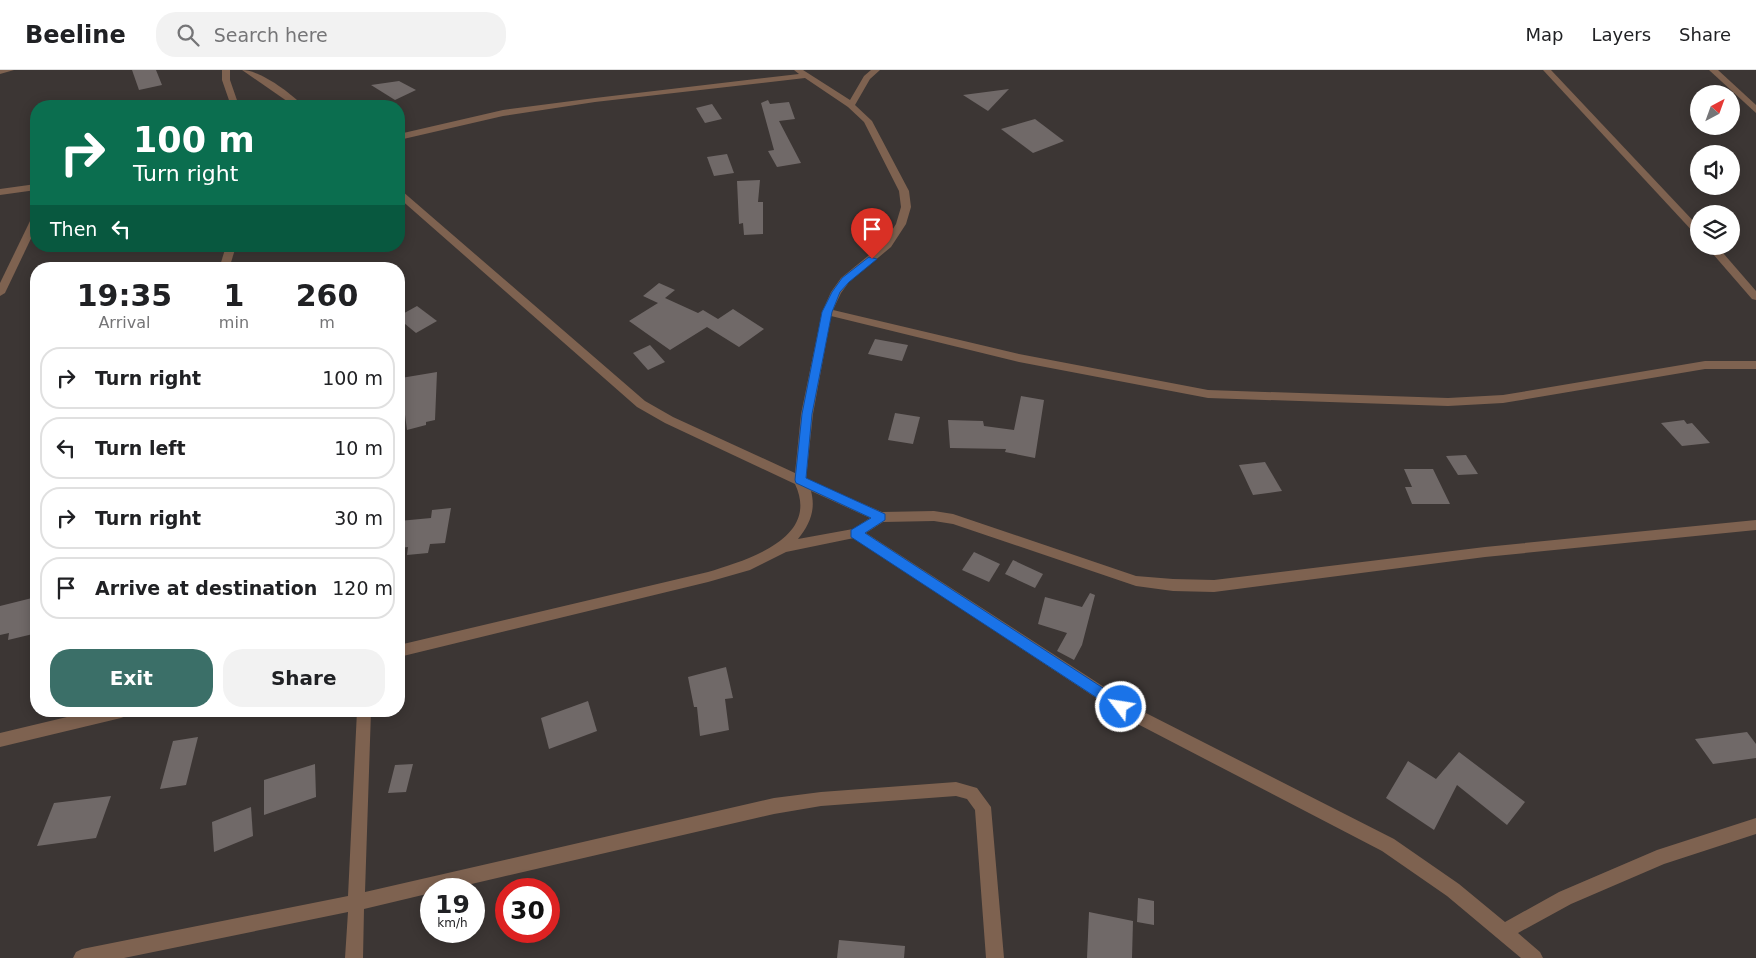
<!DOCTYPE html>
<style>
body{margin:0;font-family:"DejaVu Sans",sans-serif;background:#f2f2f2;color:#202124;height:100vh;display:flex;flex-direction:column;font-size:19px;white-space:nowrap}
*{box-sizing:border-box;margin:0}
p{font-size:16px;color:#757577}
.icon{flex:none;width:28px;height:28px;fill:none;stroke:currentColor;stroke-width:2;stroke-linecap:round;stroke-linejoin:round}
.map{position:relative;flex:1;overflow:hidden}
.drawer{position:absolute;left:30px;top:192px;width:375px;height:455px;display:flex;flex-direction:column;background:#fff;border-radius:20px;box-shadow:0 2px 12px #0003}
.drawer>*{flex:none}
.banner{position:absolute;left:30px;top:30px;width:375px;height:152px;border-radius:20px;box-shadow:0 2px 12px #0003;background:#0b6e4f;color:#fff;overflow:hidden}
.needle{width:32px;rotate:41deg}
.tools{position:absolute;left:1690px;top:15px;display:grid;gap:10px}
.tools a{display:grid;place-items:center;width:50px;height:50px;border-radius:50%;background:#fff;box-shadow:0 2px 12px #0003;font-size:25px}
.speed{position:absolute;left:420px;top:808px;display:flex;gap:10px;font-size:25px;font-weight:700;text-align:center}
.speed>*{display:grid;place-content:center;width:65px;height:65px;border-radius:50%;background:#fff;box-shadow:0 2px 12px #0003;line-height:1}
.speed small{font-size:12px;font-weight:400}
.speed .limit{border:8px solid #d22;background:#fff;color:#111}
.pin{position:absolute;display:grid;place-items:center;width:42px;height:42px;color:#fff;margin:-51px -21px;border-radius:50% 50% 50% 0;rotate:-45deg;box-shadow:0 0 5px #0007}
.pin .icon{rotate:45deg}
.me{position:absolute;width:55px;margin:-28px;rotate:301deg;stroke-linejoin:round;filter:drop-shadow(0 0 4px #0008)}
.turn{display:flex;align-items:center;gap:18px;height:105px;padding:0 20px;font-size:22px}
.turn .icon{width:65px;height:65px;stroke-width:2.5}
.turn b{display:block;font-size:35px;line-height:42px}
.then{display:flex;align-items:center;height:48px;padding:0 20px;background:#0003;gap:10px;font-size:19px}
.eta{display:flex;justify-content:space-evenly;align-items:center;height:85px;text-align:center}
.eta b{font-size:30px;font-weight:600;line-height:35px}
.button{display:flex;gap:10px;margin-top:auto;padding:10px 20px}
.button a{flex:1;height:58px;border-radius:20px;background:#3b6f68;color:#fff;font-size:20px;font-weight:600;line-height:58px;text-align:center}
.button a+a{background:#f2f2f2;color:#202124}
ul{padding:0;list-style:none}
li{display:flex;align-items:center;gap:15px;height:62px;margin:0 10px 8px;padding:0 10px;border:2px solid #e0e0e0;border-radius:20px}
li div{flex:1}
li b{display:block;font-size:19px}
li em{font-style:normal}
header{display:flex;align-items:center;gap:30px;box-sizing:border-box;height:70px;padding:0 25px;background:#fff;border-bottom:1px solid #e0e0e0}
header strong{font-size:24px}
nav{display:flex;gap:28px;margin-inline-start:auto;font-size:18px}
.search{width:350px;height:45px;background:#f2f2f2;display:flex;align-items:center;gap:12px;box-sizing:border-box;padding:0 18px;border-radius:20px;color:#757577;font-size:19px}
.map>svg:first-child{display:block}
.building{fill:#706968}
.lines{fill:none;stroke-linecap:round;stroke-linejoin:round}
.minor{fill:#7e6250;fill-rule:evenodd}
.route{fill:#1a73e8;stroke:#114b97}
</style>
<header>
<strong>Beeline</strong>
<div class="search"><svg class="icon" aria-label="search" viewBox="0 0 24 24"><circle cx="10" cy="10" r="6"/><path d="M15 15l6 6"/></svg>Search here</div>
<nav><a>Map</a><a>Layers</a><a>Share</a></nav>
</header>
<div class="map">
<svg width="1756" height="888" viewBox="0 0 1756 888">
<rect width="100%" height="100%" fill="#3c3634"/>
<g class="building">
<polygon points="132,0 156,0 162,15 139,20"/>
<polygon points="399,11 416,20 395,30 371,15"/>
<polygon points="1009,19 988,41 963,25"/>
<polygon points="768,30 770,34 789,32 795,49 779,51 801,93 777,97 768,81 774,80 761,33"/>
<polygon points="712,34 722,49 705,53 696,38"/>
<polygon points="1035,49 1064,71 1033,83 1001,59"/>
<polygon points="727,84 734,103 714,106 707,87"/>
<polygon points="760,110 758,132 763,132 763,164 744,165 743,153 739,154 737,111"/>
<polygon points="659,213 675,220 665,228 698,243 703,240 718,249 733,239 764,259 739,277 707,257 670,280 629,251 658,233 643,226"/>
<polygon points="417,236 437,251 416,263 399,249 399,246"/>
<polygon points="875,269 908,275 902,291 868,284"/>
<polygon points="650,275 665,292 648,300 633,283"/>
<polygon points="437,302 435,350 426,352 426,355 407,360 404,337 399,338 401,308"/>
<polygon points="1021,326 1044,330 1035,388 1005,382 1006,379 950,378 948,350 983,351 984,356 1014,360"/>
<polygon points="895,343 920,347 913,374 888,370"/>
<polygon points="1684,350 1687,354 1692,353 1710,373 1682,376 1661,353"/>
<polygon points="1466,385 1478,404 1458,405 1446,386"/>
<polygon points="1265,392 1282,421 1253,425 1239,395"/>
<polygon points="1404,399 1433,399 1450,434 1412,434 1405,417 1412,417"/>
<polygon points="451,438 445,473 430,474 428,483 407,485 408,477 399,478 399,451 431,448 432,440"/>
<polygon points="974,482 1000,494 989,512 962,500"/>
<polygon points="1013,490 1043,504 1035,518 1005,504"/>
<polygon points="1090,523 1095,525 1082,575 1074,590 1057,581 1067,563 1038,554 1045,527 1082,537"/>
<polygon points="36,527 36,549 33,564 8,570 9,563 0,565 0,536"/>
<polygon points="726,597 733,628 725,629 729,660 700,666 697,637 694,637 688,607"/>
<polygon points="588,631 597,661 549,679 541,648"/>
<polygon points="1747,662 1756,674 1756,688 1713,694 1695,669"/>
<polygon points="198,667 186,715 160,719 173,671"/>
<polygon points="1459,682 1525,732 1507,755 1457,715 1434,760 1386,728 1408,691 1436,709"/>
<polygon points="315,694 316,727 264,745 264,710"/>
<polygon points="413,694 406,722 388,723 395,695"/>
<polygon points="111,726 96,768 37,776 54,733"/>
<polygon points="251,737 253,766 214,782 212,752"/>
<polygon points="1138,828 1154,831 1154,855 1137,852"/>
<polygon points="1089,842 1133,851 1132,888 1087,888"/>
<polygon points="839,870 905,876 904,888 837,888"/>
</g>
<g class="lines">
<g class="minor">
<polygon points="0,0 14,0 0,4"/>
<polygon points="222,0 230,0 230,10 239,36 231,36 222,10"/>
<path d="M242,0C260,0 291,23 303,36H294Z"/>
<path d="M794,0H803L850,30L864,6L871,0H880L870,9L855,35L872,51L909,121L911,137L906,154L891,177L849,212L841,223L833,240L1019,284L1208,320L1448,328L1503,325L1705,291H1756V299H1705L1503,333L1448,336L1208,328L1019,292L831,246L813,344L806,409L882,442L934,441L953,444L1136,506L1173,509L1214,510L1485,477L1756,450V460L1485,487L1214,522L1173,521L1136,516L953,454L934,451L883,452L866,463L1138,639L1394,769L1459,814L1505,852L1559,822L1657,780L1756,748V764L1664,794L1571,834L1518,863L1540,882L1543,888H1521L1447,826L1382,781L1128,649L854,468L786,482L750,500L708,512L399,587V575L708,502C746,490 821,469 795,414L665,353L637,337L399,128V120L402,121L645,331L673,347L795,403L801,344L822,242L831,222L841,208L884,173L896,154L901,137L899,121L864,52L848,37L805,8L595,32L503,46L399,70V64L503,40L595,28L799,4ZM811,421L870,448L853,459L798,469C810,454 816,440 811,421Z"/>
<polygon points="1543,0 1551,0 1699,157 1699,166 1696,165"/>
<polygon points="1709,0 1718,0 1756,35 1756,43"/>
<polygon points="36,114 36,120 0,125 0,119"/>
<polygon points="36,146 36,158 5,223 0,226 0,213 31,149"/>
<polygon points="226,176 236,176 229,199 219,199"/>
<polygon points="1706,176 1717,176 1756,221 1756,230 1752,229"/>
<polygon points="92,641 128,641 126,646 121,648 0,677 0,663"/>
<polygon points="357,641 371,641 365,822 774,728 821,722 956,712 977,718 991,737 1004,888 986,888 975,740 967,729 956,726 821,736 774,744 450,819 431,819 431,823 364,839 363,888 345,888 348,842 124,888 73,888 76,882 82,879 348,826"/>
</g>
</g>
<polygon class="route" points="869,187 877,189 849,212 840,222 832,242 812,344 806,408 885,444 885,450 865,463 1126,633 1128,637 1126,641 1121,643 1117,641 851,467 851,460 871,448 796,413 795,410 802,344 822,242 832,222 842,208"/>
</svg>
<div class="tools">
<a><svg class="needle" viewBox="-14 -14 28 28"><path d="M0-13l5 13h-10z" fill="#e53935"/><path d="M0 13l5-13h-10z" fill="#757577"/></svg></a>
<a><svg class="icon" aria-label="sound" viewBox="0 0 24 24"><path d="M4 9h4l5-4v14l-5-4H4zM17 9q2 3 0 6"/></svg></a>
<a><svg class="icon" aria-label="layers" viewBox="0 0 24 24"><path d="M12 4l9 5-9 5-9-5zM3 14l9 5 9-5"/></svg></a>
</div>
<div class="speed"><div>19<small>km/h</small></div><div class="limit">30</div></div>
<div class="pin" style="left:872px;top:189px;background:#d93025"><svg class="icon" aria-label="arrive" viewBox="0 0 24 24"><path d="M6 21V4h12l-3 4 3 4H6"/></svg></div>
<svg class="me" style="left:1121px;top:637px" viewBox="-20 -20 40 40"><circle r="17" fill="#1a73e8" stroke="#fff" stroke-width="3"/><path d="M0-11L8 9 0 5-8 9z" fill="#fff"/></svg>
<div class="banner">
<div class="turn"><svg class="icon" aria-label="right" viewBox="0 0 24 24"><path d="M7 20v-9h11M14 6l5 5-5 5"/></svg><div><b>100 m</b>Turn right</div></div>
<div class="then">Then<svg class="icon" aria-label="left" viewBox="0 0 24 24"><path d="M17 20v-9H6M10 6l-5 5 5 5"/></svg></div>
</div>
<section class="drawer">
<div class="eta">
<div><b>19:35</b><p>Arrival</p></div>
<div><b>1</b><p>min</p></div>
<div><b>260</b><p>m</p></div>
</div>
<ul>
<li><svg class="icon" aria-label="right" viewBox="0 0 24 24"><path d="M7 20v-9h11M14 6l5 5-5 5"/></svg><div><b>Turn right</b></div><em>100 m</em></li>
<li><svg class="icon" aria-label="left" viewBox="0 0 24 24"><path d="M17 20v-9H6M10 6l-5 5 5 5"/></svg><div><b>Turn left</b></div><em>10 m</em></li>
<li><svg class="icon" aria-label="right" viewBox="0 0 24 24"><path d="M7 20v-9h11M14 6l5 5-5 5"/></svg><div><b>Turn right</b></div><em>30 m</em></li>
<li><svg class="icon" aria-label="arrive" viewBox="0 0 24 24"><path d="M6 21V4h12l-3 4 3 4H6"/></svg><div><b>Arrive at destination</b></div><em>120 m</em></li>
</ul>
<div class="button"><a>Exit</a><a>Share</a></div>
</section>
</div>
